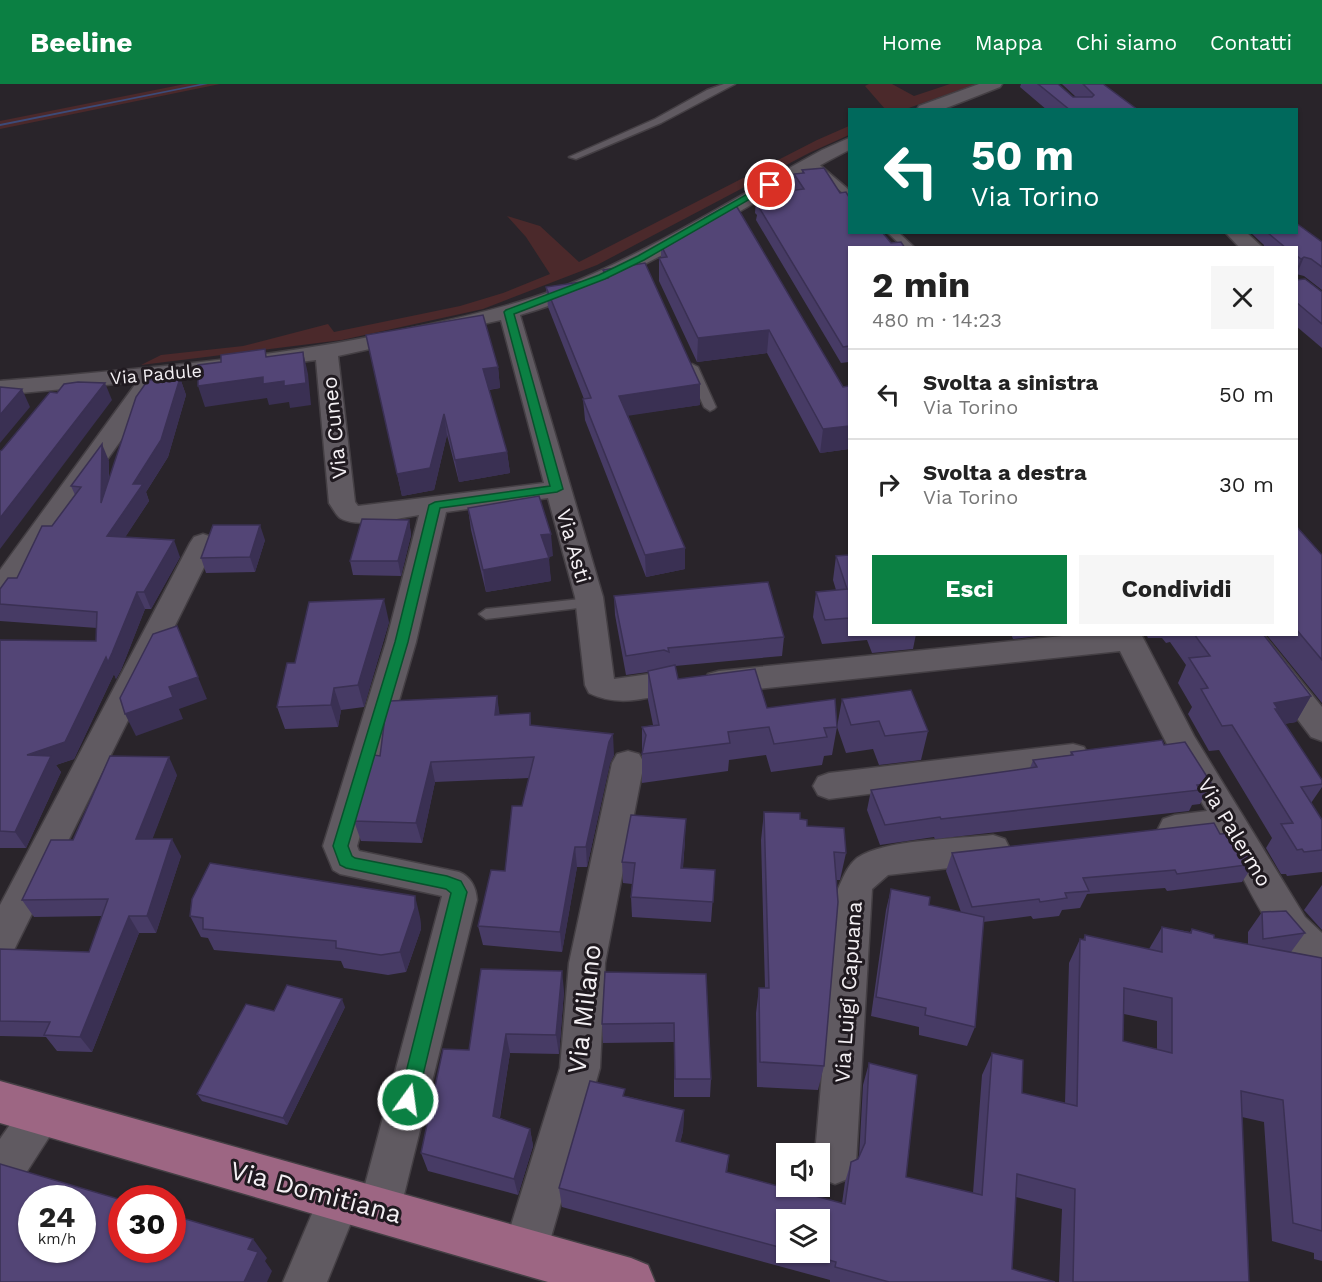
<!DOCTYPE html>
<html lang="it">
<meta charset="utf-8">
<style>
body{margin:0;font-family:"Work Sans",sans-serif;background:#f6f6f6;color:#222;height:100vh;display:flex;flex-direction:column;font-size:22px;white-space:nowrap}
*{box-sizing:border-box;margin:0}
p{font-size:20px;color:#767676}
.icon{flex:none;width:33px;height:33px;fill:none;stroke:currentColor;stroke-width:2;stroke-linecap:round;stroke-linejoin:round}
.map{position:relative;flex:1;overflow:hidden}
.drawer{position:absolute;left:848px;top:162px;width:450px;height:390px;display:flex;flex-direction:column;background:#fff;border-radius:0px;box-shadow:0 2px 4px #0004}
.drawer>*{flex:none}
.top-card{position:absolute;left:848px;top:24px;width:450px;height:126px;border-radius:0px;box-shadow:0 2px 4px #0004;background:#00695c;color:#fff;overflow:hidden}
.buttons{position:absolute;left:776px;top:1059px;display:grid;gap:12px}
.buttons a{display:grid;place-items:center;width:54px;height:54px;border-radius:0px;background:#fff;box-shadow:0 2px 4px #0004;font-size:30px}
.speed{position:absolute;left:18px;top:1101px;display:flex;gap:12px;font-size:30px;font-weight:700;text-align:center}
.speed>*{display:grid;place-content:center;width:78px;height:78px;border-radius:50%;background:#fff;box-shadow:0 2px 4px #0004;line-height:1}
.speed small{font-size:15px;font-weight:400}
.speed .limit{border:9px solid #d22;background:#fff;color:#111}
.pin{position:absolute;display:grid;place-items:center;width:51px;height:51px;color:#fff;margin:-26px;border:3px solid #fff;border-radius:50%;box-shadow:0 2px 6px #0007}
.me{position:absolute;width:66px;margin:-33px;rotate:14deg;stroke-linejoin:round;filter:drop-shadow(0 0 4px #0008)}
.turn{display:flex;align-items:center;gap:21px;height:126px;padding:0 24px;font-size:27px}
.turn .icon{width:78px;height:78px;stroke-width:2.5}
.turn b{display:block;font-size:42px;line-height:51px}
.round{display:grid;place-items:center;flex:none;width:63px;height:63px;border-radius:0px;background:#f6f6f6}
.overview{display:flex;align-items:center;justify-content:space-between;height:102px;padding:0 24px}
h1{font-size:36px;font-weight:700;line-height:45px}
.action{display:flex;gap:12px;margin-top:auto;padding:12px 24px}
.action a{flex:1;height:69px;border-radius:0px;background:#0b8043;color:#fff;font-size:24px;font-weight:700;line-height:69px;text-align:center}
.action a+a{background:#f6f6f6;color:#222}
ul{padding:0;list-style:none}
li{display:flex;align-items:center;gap:18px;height:90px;padding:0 24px;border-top:2px solid #e0e0e0}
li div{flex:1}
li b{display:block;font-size:22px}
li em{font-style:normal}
header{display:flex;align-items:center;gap:36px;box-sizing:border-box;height:84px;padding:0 30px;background:#0b8043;color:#fff}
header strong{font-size:28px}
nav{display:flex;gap:33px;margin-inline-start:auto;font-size:21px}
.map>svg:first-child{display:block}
.green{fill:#4b292b}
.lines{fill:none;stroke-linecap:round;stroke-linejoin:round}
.stream{fill:#3c4b79;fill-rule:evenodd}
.service-casing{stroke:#443f44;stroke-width:3}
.minor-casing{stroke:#443f44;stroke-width:3}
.primary-casing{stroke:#443f44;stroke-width:3}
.service{fill:#605a61;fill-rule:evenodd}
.minor{fill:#605a61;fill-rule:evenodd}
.primary{fill:#9d6683;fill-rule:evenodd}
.wall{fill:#473b65;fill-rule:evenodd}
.shaded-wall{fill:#3a3053}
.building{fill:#534576;stroke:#3a3053;stroke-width:1.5;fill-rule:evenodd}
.route{fill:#0b8043;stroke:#07532c;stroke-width:1.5}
.labels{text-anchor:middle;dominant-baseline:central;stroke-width:6;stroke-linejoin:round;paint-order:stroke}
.far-street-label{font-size:18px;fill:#f4f0f4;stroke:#201a20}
.street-label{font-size:21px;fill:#f4f0f4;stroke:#201a20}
.near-street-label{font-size:26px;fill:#f4f0f4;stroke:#201a20}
</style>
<header>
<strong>Beeline</strong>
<nav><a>Home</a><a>Mappa</a><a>Chi siamo</a><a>Contatti</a></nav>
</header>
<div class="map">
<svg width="1322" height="1198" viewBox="0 0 1322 1198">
<rect width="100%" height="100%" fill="#29242a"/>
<g class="green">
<polygon points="185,0 220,0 0,45 0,37"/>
<polygon points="869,0 892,0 914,12 950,0 976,0 906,25 885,25 865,2"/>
<polygon points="849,42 849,51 809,69 597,181 483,225 342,256 141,281 161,271 243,262 328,240 334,248 460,222 503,209 550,190 526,153 507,132 540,142 579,178 817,56"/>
</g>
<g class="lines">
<polygon class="stream" points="200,0 208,0 0,42 0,40"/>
<defs>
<g id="service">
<polygon points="724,0 735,0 661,39 576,75 569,73 655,35 707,6"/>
<polygon points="809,77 815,77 849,106 849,114 809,81"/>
<polygon points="887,148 898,148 915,164 904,164"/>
<polygon points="692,280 698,283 716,323 714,325 710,327 704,323 686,283"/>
<polygon points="590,514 595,516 597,519 595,522 486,535 479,530 486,525"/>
</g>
<g id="minor">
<polygon points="979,0 1002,0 1000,3 941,26 917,26 919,22"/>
<path d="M849,54V66C740,122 639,197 520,231L603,513L614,595L664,588L675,591L679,599L675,607C647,615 617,623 589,609L585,601L575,513L548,414L446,428L416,558L357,762L359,767L459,788C471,793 476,803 477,816L400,1127L394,1142L379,1148L364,1142L358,1127L442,812L340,790L333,786L323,762L386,558L419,431C399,434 358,445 340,434C336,431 332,423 329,419L316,276L161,296L155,308L10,513L0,515V486L137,298L0,311V297C140,285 280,274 417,243C464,233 512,222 557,205C649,169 735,113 822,66ZM501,236L544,399L358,422L355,418L338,272Z"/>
<polygon points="1225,148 1246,148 1263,164 1240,164"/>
<polygon points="203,450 212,453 216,459 13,868 0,873 0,821 190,459 194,453"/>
<path d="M1082,550H1141L1194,652L1305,833L1322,849V889C1275,872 1245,795 1222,753L1175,759L1163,755L1158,745L1163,735L1175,731L1207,727L1171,668L1120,567L719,609L708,606L704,598L708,590L719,587Z"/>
<polygon points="1233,550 1263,550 1322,623 1322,657 1311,653"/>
<polygon points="1073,660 1084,663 1089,672 1084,681 1073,684 829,715 818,711 813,702 818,693 829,689"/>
<polygon points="628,667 639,670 644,679 605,879 600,984 547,1167 540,1182 525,1189 510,1182 503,1167 560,984 569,879 612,679 617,670"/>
<path d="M993,751L1005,755L1010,765L1005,775L993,779L888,791L872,805L856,1079L850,1094L835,1100L820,1094L819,1070H815L838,805C843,794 847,782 857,774C884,755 959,755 993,751Z"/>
<polygon points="41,1010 55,1016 61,1030 55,1044 15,1106 0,1112 0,1055 27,1016"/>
<polygon points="340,1093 355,1099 361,1114 327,1198 283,1198 325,1099"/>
</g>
<polygon id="primary" points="0,997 631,1174 648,1181 655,1198 548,1198 0,1039"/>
</defs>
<use href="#service" class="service-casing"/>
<use href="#minor" class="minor-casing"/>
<use href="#primary" class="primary-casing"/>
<use href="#service" class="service"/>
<use href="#minor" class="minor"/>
<use href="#primary" class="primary"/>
</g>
<g class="wall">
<polygon points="1021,0 1058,0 1073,13 1076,13 1062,0 1103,0 1138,26 1047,26 1020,3"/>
<polygon points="802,86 849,164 849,278 841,279 756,136 757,131 755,129 756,114 766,113 766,110 794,107 793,105 794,90 802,89"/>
<polygon points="705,134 843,303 849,302 849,365 820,369 767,269 697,278 659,197 659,174 661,174 661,161 705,140"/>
<polygon points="1250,148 1296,148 1322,158 1322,206 1304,192 1296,190 1296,164 1263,164 1264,161"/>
<polygon points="603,186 700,321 628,331 685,485 646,493 585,336 583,315 584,315 548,223 546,203 604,195"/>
<polygon points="1296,196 1322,208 1322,264 1296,242"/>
<polygon points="366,251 498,283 500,304 489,306 507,368 510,389 459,398 447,351 434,406 402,412"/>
<polygon points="180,294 186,311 168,373 146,408 149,417 125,453 180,473 151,525 145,525 121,586 116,595 114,590 74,675 56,681 61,688 26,764 0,764 0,556 96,557 97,544 0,537 0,505 17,494 75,411 71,402 109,377 109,395"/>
<polygon points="468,424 553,472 548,473 551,497 486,508 471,446"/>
<polygon points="409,436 411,451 401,492 353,491 350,477"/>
<polygon points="1296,442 1322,471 1322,619 1266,550 1296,550"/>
<polygon points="265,456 255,488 206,489 201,474"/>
<polygon points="849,471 849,550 916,550 913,565 872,569 867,556 822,560 813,533 816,508 836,506 833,496 836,472"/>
<polygon points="614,512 784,553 782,572 675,582 678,595 767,624 837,643 832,671 824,672 822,681 771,688 766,671 729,676 728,687 642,699 642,643 653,641 648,616 648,588 626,591 615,531"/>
<polygon points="389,538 364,623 341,626 338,643 285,645 277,623 295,579"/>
<polygon points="1011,550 1054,550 1013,555"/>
<polygon points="1146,550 1263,550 1311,612 1296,638 1284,640 1322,696 1322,703 1311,719 1322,736 1322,788 1287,792 1286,790 1281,790 1266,764 1272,754 1219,666 1209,667 1188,630 1192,623 1178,599 1186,581 1170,558 1166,559 1162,554 1148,554"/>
<polygon points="497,612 499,631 530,629 531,641 614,671 610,679 587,783 577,783 562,868 483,861 478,842 505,787 529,694 435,698 422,759 361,757 354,737 380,672"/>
<polygon points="842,615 928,647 921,676 879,681 873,665 846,669 837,643"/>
<polygon points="1164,661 1211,699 1200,720 1192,721 1189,727 935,755 934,753 880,761 867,726 871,706 1030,684 1033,676 1070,671 1071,668"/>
<polygon points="177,691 152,755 181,772 156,849 139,849 92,968 57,967 46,953 0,952 0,865 89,868 102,832 34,833 22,816 73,756"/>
<polygon points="764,728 807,742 846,769 840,796 836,796 824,982 818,1006 757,1003 756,929 759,904 765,904 761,756"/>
<polygon points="1220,750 1254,780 1242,798 1167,807 1165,804 1087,810 1080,824 1062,826 1059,832 1033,835 1031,832 983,838 975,943 967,962 919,951 919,943 871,932 886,826 891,805 929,821 961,828 946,787 952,769"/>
<polygon points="685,756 683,784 715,786 711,838 632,833 631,813 632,800 623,799 622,778"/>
<polygon points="1322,801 1322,846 1304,826"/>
<path d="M1262,828L1305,849L1291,868L1322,874V1177L1314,1175V1169L1272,1157L1264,1038L1242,1033L1249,1198H1059L1062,1125L1016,1113L1012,1185L1055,1198H830V1196L562,1123L559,1104L626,1012L684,1026L683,1047L680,1058L729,1071L727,1089L842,1119L845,1098L851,1078L859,1074L863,1001L869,979L906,1093L973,1109L982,991L992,969L1022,1009L1065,1019L1069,879L1080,855L1083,856L1085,851L1149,865L1162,843L1190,848L1192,845L1214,854L1248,860V848ZM1124,930L1157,937V965L1123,957ZM786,1136L819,1168H786Z"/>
<polygon points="190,832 420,833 421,845 406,888 388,891 344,884 341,877 214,866 208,854 201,853"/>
<polygon points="706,890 711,995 710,1013 674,1013 674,958 603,959 602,940"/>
<polygon points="564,907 559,970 510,969 500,1034 530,1045 533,1062 518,1111 428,1087 421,1069 469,966"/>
<polygon points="345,923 287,1041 202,1017 197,1010 274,927"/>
</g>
<g class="shaded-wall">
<polygon points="1304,173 1297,190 1296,190 1296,187 1301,175"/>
<polygon points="769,246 767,269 697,278 698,254"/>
<polygon points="303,268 308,290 311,321 290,324 289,318 269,321 267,314 205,323 198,302 263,293"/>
<polygon points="498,283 500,304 485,306 483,285"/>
<polygon points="180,294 186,311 168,373 146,408 149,417 115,469 107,452 133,400"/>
<polygon points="105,299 112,316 0,465 0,434"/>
<polygon points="700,300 700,321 620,333 619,312"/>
<polygon points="22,305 30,323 0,359 0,331"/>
<polygon points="444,330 447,351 434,406 402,412 397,390"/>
<polygon points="849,342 849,365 820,369 823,345"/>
<polygon points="102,360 109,377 108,436 101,419"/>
<polygon points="507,368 510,389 459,398 455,376"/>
<polygon points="409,436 411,451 401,492 398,477"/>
<polygon points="260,441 265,456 255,488 250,473"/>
<polygon points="551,450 553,472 543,473 541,451"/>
<polygon points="174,456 180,473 151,525 144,508"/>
<polygon points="685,464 685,485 646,493 645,471"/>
<polygon points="549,474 551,497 486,508 483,486"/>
<polygon points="137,508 145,525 121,586 116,595 114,590 74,675 56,681 61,688 26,764 15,748 27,671 106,573"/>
<polygon points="384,515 389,538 364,623 358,601"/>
<polygon points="198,593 207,615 179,625 183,635 136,652 125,630 169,603"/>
<polygon points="334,604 341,626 338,643 331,621"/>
<polygon points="497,612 500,633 495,631"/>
<polygon points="1311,612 1296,638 1268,642 1278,625 1274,619"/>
<polygon points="613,650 614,671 610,679 587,783 586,763 609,658"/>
<polygon points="169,673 177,691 146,772 136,755"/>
<polygon points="431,678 435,698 422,759 416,739"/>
<polygon points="686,735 685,756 681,805 681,784"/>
<polygon points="172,755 181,772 156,849 147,832"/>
<polygon points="575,763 577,783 562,868 560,848"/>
<polygon points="415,812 420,833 421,845 406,888 400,868"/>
<polygon points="129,832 139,849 92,968 80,953"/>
<polygon points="562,887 564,907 559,970 556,951"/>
<polygon points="342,915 345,923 287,1041 283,1034"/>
<polygon points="506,950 510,969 497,1050 493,1032"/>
<polygon points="684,1026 683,1047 676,1078 676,1057"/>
<polygon points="530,1045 533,1062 518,1111 514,1095"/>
<polygon points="253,1155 267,1174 265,1177 272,1187 267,1198 244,1198 248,1165"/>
</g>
<g class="building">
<polygon points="1038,0 1058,0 1073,13 1092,13 1094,11 1083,0 1103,0 1138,26 1070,26"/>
<polygon points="824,84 840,109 846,108 849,113 849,148 882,148 891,159 901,158 905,164 849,164 849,262 843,263 757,120 760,120 756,114 767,112 766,110 804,105 794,90 804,89 802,86"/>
<polygon points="737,123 843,303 849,302 849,342 823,345 769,246 698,254 659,174 667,173 661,161 708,139 705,134 721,125"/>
<polygon points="1296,139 1322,158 1322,183 1311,175 1304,173 1301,175 1296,171 1296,164 1286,164 1268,149 1296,148"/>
<polygon points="645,179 700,300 619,312 685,464 645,471 583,315 591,314 546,203 608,194 603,186"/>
<polygon points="1305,195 1322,208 1322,240 1296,218 1296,196"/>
<polygon points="483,231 498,283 483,285 507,368 455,376 444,330 430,384 397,390 366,251"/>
<polygon points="265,265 266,273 303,268 306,299 284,302 284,297 263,300 263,293 198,302 198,281 221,278 221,271"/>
<polygon points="180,294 161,356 133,400 143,400 107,452 174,456 144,508 137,508 112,569 108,578 106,573 65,658 27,671 51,672 15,748 0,747 0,556 96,557 97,528 0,520 0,505 8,494 17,494 42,442 52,442 81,403 71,402 102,360 101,419 136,313 148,296"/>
<polygon points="78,298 105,299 0,434 0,367 2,366 50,308 57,309 64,300"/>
<polygon points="0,303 22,305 0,331"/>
<polygon points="539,412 551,450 541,451 549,474 483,486 468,424"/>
<polygon points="362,435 409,436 398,477 350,477"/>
<polygon points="213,441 260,441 250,473 201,474"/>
<polygon points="1296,442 1322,471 1322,576 1296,545"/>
<polygon points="849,471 849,534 825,536 816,508 847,505 836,472"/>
<polygon points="768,498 784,553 668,564 669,568 664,566 626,572 614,512"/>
<polygon points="384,515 358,601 334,604 331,621 277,623 287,579 295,579 309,518"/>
<polygon points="177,542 198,593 169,603 173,613 125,630 120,614 153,550"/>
<polygon points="1194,550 1263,550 1311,612 1274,619 1278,625 1275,625 1322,696 1322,700 1301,703 1322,736 1322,766 1304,768 1302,765 1297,766 1281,740 1293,739 1232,641 1222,642 1201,605 1208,604 1189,574 1210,572"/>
<polygon points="675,581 678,595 755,585 767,624 835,615 837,643 824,644 827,653 774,660 769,643 728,648 730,659 642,670 646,651 642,643 659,641 648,587"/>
<polygon points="911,606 928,647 885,652 879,637 851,641 842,615"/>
<polygon points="497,612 495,631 530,629 530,641 613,650 609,658 586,763 575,763 560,848 478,842 491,786 505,787 512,722 522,722 534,673 431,678 416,739 354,737 374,671 380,672 385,633 390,617"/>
<polygon points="1162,656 1164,661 1185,658 1211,699 1197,701 1200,706 941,735 940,733 885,741 871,706 1037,683 1033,676 1073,671 1071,668"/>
<polygon points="110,672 169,673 136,755 172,755 147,832 129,832 80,953 44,951 50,938 0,937 0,865 89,868 108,815 22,816 51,756 73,756"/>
<polygon points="764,728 800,729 800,735 807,736 807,742 844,744 846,769 834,768 838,818 824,982 760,978 759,904 769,904"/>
<polygon points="631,731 686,735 681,784 715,786 713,818 631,813 635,779 622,778"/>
<polygon points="1214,739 1220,750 1238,749 1254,780 1177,790 1175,786 1083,794 1089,807 1065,809 1067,814 1040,818 1039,815 972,823 952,769"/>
<polygon points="210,779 415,812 415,824 400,868 381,871 336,864 336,857 203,845 203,834 190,832 192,815"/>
<polygon points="891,805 930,813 929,821 984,833 975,943 925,931 926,924 876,913"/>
<polygon points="1286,827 1305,849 1263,855 1262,828"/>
<path d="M1162,843L1191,849L1192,845L1214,851V854L1322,874V1147L1293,1139L1283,1016L1241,1007L1249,1198H1073L1075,1105L1017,1090L1012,1185L1055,1198H889L835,1183L836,1178L801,1168H819V1136H786V1165L559,1104L590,997L625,1005L623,1012L684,1026L676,1057L729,1071L726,1088L845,1120L851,1078L858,1075L865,1059L869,979L917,991L906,1093L982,1111L992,969L1023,976L1022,1009L1077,1022L1080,855L1085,856V851L1162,868ZM1124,904L1172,914V969L1123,957Z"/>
<polygon points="481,885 562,887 556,951 506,950 493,1032 530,1045 514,1095 421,1069 443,965 469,966"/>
<polygon points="605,888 706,890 711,995 675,995 674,939 602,940"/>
<polygon points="287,901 342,915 283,1034 197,1010 246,920 274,927"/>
<path d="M0,1080L122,1116V1166H172V1131L253,1155L248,1165L258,1168L244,1198H0ZM32,1114H82V1166H32Z"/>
</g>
<polygon class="route" points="767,99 774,101 644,176 605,195 514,230 563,405 557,408 440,424 408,558 348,762 352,772 355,774 447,792 461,797 467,808 417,1016 414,1022 408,1024 401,1022 399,1016 451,809 446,805 346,784 340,781 333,762 395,558 429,421 435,418 550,402 504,228 506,226 599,191 638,172"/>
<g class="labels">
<g class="far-street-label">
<text transform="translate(156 290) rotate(-5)">Via Padule</text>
</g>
<g class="street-label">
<text transform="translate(334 344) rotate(-96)">Via Cuneo</text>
<text transform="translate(574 462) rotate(74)">Via Asti</text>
<text transform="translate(1235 748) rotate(59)">Via Palermo</text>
<text transform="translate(848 908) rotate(-86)">Via Luigi Capuana</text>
</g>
<g class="near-street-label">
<text transform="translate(584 925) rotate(-83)">Via Milano</text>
<text transform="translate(316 1108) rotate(15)">Via Domitiana</text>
</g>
</g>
</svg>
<div class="buttons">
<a><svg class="icon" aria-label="sound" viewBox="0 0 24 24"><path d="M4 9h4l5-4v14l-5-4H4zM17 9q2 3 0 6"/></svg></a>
<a><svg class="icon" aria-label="layers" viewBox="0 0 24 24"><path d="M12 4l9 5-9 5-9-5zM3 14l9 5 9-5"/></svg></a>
</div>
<div class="speed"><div>24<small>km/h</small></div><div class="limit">30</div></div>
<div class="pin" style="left:770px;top:101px;background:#d93025"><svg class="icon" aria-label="arrive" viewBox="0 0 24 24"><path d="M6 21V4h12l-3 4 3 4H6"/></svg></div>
<svg class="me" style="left:408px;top:1016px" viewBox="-20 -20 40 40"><circle r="17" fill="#0b8043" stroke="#fff" stroke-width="3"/><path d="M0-11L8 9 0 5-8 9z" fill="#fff"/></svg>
<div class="top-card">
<div class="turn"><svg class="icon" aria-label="left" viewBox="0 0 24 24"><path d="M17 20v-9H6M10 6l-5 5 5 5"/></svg><div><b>50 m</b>Via Torino</div></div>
</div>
<section class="drawer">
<div class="overview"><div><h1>2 min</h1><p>480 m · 14:23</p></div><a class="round"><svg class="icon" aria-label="close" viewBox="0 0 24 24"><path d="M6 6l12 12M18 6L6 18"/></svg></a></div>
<ul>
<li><svg class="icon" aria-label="left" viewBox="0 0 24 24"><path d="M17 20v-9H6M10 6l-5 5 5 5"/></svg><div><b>Svolta a sinistra</b><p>Via Torino</p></div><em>50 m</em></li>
<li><svg class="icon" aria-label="right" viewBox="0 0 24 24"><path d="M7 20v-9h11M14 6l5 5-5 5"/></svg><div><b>Svolta a destra</b><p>Via Torino</p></div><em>30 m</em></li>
</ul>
<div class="action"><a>Esci</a><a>Condividi</a></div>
</section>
</div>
